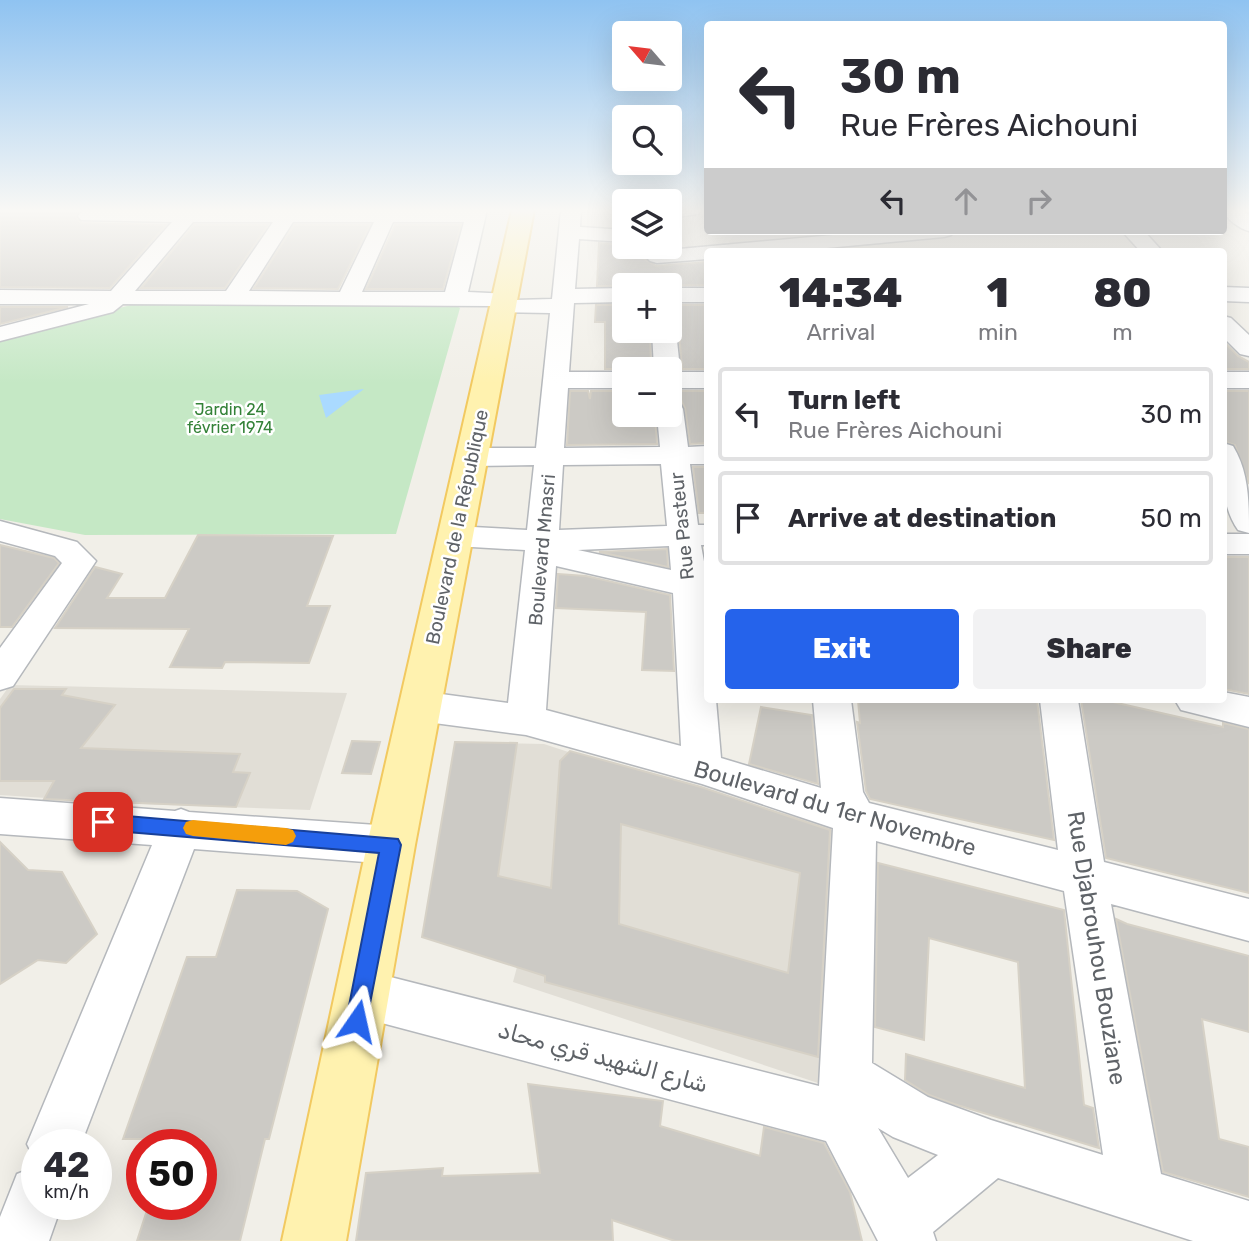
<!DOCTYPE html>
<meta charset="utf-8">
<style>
body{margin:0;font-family:Rubik,"Noto Sans Arabic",sans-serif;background:#f2f2f3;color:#2b2b33;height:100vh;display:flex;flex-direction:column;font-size:26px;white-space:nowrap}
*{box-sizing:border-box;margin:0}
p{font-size:23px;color:#7c7c81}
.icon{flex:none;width:38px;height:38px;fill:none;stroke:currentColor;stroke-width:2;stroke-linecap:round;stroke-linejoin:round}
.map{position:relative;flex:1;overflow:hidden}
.sheet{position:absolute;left:704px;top:248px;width:523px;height:455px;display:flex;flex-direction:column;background:#fff;border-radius:7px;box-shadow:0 7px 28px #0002}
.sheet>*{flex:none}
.hud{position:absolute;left:704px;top:21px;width:523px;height:214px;border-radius:7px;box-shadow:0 7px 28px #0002;background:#fff;color:#2b2b33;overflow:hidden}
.needle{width:46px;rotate:298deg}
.tools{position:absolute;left:612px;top:21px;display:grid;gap:14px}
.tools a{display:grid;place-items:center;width:70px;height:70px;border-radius:7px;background:#fff;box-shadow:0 7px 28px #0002;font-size:35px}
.speed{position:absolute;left:21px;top:1129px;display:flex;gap:14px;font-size:35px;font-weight:700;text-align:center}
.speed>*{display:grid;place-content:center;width:91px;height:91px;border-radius:50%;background:#fff;box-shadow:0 7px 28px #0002;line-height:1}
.speed small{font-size:18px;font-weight:400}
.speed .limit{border:10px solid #d22;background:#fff;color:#111}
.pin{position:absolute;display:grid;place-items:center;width:60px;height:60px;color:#fff;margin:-30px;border-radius:14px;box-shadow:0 4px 10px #0006}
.me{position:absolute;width:77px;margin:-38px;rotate:11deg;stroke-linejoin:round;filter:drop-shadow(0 0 5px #0008)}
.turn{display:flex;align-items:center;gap:24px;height:147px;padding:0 21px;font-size:32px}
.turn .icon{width:91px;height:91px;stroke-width:2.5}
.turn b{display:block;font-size:49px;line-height:60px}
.lanes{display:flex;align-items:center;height:66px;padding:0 21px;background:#0003;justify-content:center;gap:35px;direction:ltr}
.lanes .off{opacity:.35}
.eta{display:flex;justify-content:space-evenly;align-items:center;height:119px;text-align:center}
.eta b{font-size:42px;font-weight:800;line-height:49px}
.cta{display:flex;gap:14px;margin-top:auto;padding:14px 21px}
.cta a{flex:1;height:80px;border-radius:7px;background:#2563eb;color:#fff;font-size:28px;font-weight:800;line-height:80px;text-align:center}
.cta a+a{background:#f2f2f3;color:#2b2b33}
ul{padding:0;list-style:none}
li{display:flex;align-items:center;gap:21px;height:94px;margin:0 14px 10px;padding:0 7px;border:4px solid #e1e1e2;border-radius:7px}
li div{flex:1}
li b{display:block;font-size:26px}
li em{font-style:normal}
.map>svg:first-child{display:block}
.education{fill:#e1ded6}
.green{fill:#c5e8c5}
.water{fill:#aadaff}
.building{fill:#cccac5;stroke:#d6d1c6;stroke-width:2;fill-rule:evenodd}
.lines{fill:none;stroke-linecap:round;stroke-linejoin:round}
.minor-casing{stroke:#b5b8bc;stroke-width:3}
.major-casing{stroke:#f2c960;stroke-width:4}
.minor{fill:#fff;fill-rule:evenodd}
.major{fill:#fff2af;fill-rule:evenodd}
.route{fill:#2563eb;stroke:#184099;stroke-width:2}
.slow{fill:#f59e0b}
.labels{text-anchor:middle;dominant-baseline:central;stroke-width:5;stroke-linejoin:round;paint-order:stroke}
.far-park-label{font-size:16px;fill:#348238;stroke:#fff}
.street-label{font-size:19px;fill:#5f6368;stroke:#fff}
.near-street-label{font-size:23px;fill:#5f6368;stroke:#fff}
</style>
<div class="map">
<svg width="1249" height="1241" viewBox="0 0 1249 1241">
<rect width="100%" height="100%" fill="#f1efe8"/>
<g class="education">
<polygon points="10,685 347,693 310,810 139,804 0,795 0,699"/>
<polygon points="455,742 544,744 675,787 840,827 821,1084 513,982 517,967 422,937"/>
</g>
<polygon class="green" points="151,300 449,301 460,308 396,534 85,535 0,519 0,338"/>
<polygon class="water" points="364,389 326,418 319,395"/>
<g class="building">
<polygon points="0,210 80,210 75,216 81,223 166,225 110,288 0,287"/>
<polygon points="194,225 268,225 225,288 141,288"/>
<polygon points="294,225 370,225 338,289 254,288"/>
<polygon points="395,225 461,225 443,289 366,289"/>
<polygon points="599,243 646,247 644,259 656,266 707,262 707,285 597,286"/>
<polygon points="596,305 625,305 625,331 650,331 651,369 605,369 605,322 595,322"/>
<polygon points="670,305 707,305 707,369 682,369 679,331 670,322"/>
<polygon points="0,307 68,307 0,324"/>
<polygon points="1223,341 1238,356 1249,362 1249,369 1223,369"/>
<polygon points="570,391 588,391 590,399 591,391 625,391 625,415 655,415 657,444 567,445"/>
<polygon points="670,391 707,391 707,443 690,444 685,408 681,400 670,398"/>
<polygon points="1223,391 1249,391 1249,484 1235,445 1223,441"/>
<polygon points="693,467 707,467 707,513 699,513"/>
<polygon points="198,535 333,536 307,606 330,606 309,663 225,662 222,668 170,667 189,629 55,628 95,567 122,574 107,598 165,598"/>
<polygon points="0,545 54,558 59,563 12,627 0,627"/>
<polygon points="667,549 668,567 599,552"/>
<polygon points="1223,557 1249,557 1249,694 1223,689"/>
<polygon points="558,574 586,576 670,595 674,671 642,670 646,612 556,608"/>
<polygon points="14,689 66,689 62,695 115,705 81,748 240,754 233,772 250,773 236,807 44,799 54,781 0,781 0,708"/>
<polygon points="858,700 1037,700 1054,840 870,799 866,791 857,722 860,723"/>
<polygon points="1081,700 1104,700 1223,727 1223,723 1249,729 1249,893 1106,858"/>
<polygon points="761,707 812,715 818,784 749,764"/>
<polygon points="352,741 380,742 371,774 342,773"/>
<path d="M455,742L517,743L498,876L551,888L560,761L570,751L701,787L830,830L818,1057L545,982V976L422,937ZM621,824L800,873L788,973L619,924Z"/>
<polygon points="0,842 28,870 62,872 97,934 66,963 38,960 0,984"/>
<polygon points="878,863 1064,910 1084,1105 1093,1108 1099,1148 954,1104 929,1095 905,1080 906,1054 1025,1088 1018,962 929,938 924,1040 875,1027"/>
<polygon points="237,890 297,891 328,909 269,1139 265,1139 240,1241 137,1241 149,1204 201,1204 201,1139 123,1139 187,957 216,957"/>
<polygon points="1116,919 1127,924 1249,956 1249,1032 1202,1019 1219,1139 1249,1147 1249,1197 1163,1172"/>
<polygon points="528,1084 663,1101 660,1126 760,1156 764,1127 824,1143 850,1192 862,1241 675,1241 612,1220 613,1241 356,1241 366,1173 443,1168 442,1176 540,1173"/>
</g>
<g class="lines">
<defs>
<g id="minor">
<path d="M88,210H487L468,292L512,294L515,300L552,299L561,210H581L580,227L625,230V242L579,239L575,289L625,288V302L574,303L569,372H625V388H568L564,448L660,447L657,415H670V401L680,403L683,409L688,447L707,446V464H690L698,525H707V545H701L707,578V700H716L721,758L821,788L813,700H851L863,792L869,803L1058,850L1040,700H1078L1104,862L1249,899V941L1111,904L1161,1174L1249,1201V1241H1193L998,1178L933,1232L936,1241H878L826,1141L363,1018L346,1011L338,994L346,977L363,970L819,1086L833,828L702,784L526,735L419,721L405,716L400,706L405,696L419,691L508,703L525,550L455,546L444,543L439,536L444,529L455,526L527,530L534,465L471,466L461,463L457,457L461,451L471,448H536L550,313L495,312L492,306L123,304L113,312L0,341V327L89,304H0V290L111,291L172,222L81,220L78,216L81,212ZM193,222H273L226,291H135ZM293,222H374L340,292L249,291ZM393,222H464L445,292H362ZM661,464L667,526L559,530L563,465ZM669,546L671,570L578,550ZM556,566L673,593L681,746L546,710ZM876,841L1064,891L1103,1155L991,1120L928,1097L872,1063ZM878,1128L893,1137L938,1155L908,1178Z"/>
<polygon points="670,210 701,210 698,214 670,218"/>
<path d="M1223,210H1243L1249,215V231C1240,229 1226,219 1223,210Z"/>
<polygon points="877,231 954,231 951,235 944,237 784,252 707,252 707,259 657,263 650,261 646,257 650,253 657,251"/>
<polygon points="1122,231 1144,231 1163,252 1141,252"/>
<polygon points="1223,287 1249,288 1249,302 1223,301"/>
<rect x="670" y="288" width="37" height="14"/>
<polygon points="1223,316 1231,318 1249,335 1249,356 1240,354 1223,337"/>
<polygon points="670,325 676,331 680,369 677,372 707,372 707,388 670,388 670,369 654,369 652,331 670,331"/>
<rect x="1223" y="372" width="26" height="16"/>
<path d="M1223,443L1233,446C1249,472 1249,502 1249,533L1238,530C1220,504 1223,474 1223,443Z"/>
<polygon points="0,521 77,542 96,561 13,686 0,690 0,648 62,563 55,556 0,541"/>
<rect x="1223" y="534" width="26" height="20"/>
<polygon points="1223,692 1249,697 1249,727 1181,710 1175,700 1223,700"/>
<polygon points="0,798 175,811 181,809 189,812 391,826 406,832 413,845 406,858 391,864 194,849 81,1144 37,1144 37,1164 27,1144 152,845 0,834"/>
<polygon points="37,1166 37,1204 62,1204 49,1241 0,1241 0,1217 17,1174"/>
</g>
<polygon id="major" points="512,210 534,210 415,845 346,1241 282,1241 367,845"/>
</defs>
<use href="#minor" class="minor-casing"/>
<use href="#major" class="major-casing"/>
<use href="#minor" class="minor"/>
<use href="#major" class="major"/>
</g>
<linearGradient id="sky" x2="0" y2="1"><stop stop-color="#8fc3f1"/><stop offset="0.55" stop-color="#f9f8f5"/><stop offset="1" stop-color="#f9f8f5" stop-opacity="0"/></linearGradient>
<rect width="1249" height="383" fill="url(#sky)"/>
<polygon class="route" points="103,814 398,839 401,845 365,1029 357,1033 349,1029 346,1021 379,853 103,830 97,828 94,822 97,816"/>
<polygon class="slow" points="193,820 286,828 293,830 296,836 293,842 286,845 193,836 186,834 183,828 186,822"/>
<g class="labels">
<g class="far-park-label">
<text x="230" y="409">Jardin 24<tspan x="230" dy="18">février 1974</tspan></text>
</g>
<g class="street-label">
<text transform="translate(682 526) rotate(-96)">Rue Pasteur</text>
<text transform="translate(457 527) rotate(-78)">Boulevard de la République</text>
<text transform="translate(542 550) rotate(-85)">Boulevard Mnasri</text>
</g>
<g class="near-street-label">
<text transform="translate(835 808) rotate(16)">Boulevard du 1er Novembre</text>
<text transform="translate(1097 948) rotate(81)">Rue Djabrouhou Bouziane</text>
<text transform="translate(603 1057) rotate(15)">شارع الشهيد قري محاد</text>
</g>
</g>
</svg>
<div class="tools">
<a><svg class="needle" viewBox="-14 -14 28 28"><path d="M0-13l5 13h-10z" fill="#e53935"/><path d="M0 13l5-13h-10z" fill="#7c7c81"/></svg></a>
<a><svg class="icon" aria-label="search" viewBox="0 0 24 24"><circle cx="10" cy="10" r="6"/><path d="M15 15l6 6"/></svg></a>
<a><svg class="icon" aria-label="layers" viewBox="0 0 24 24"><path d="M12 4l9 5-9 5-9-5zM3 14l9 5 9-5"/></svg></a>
<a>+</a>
<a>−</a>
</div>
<div class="speed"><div>42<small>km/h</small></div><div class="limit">50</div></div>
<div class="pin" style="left:103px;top:822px;background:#d93025"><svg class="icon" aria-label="arrive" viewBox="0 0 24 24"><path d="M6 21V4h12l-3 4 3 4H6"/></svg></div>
<svg class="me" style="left:357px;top:1021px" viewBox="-20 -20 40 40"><path d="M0-17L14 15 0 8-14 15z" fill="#2563eb" stroke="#fff" stroke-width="4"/></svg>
<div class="hud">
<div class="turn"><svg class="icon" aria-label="left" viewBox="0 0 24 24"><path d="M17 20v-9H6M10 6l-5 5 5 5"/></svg><div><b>30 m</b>Rue Frères Aichouni</div></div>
<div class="lanes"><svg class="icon" aria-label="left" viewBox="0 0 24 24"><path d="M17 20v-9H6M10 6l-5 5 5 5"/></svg><svg class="icon off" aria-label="ahead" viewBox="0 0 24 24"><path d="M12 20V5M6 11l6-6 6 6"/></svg><svg class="icon off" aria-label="right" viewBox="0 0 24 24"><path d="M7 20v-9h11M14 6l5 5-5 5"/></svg></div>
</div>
<section class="sheet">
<div class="eta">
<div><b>14:34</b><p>Arrival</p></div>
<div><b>1</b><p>min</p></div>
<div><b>80</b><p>m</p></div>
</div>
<ul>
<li><svg class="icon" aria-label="left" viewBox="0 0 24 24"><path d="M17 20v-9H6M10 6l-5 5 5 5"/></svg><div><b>Turn left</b><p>Rue Frères Aichouni</p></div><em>30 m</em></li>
<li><svg class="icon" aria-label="arrive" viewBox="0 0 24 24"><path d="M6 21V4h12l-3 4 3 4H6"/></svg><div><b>Arrive at destination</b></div><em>50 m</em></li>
</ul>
<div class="cta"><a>Exit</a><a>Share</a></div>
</section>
</div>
